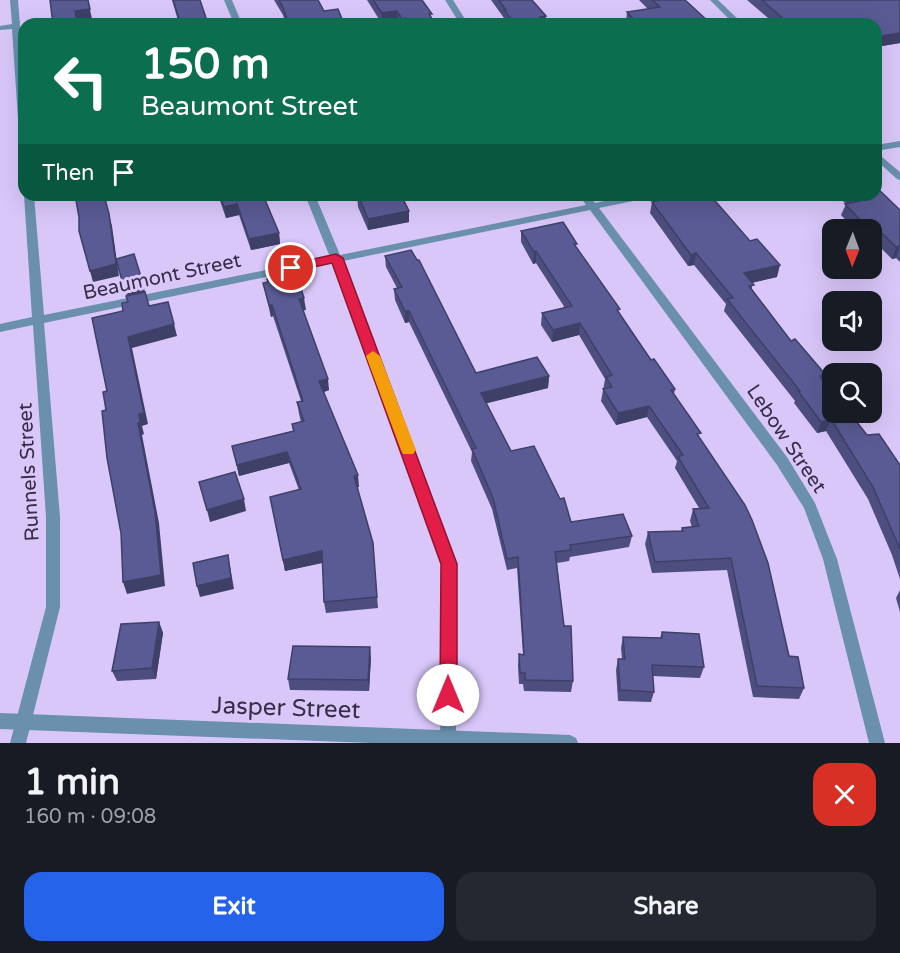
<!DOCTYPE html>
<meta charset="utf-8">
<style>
body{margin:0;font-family:"Varela Round",sans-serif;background:#242831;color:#f1f3f6;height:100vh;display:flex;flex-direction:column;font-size:22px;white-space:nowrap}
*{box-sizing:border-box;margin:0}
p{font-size:20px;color:#9ea1a6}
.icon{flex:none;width:33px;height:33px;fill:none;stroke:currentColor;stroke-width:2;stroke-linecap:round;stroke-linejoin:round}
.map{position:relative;height:743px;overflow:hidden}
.details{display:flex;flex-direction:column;background:#171b24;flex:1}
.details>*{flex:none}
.top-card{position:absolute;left:18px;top:18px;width:864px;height:183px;border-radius:18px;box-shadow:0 6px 24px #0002;background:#0b6e4f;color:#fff;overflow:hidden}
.needle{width:39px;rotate:181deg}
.controls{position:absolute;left:822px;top:219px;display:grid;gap:12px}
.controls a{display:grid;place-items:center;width:60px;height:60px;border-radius:12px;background:#171b24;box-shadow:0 6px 24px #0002;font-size:30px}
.pin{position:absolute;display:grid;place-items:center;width:51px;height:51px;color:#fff;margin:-26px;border:3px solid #fff;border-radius:50%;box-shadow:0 2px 6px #0007}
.me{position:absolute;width:66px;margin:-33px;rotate:0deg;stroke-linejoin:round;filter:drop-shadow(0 0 4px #0008)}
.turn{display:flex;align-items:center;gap:21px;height:126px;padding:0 24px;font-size:27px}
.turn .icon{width:78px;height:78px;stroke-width:2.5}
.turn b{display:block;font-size:42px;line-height:51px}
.then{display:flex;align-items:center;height:57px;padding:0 24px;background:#0003;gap:12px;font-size:22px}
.round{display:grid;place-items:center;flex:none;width:63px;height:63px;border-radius:18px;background:#242831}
.overview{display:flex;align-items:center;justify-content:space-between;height:102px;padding:0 24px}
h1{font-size:36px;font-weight:800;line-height:45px}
.primary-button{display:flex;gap:12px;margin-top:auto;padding:12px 24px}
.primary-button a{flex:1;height:69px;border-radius:18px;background:#2563eb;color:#fff;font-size:24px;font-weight:800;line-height:69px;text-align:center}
.primary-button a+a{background:#242831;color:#f1f3f6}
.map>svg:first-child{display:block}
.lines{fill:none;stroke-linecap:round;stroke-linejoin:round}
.minor{fill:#6a90ad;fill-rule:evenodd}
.tertiary{fill:#6a90ad;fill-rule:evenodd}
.wall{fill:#4d4e7f}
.shaded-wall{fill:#3f4068}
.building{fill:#5a5b94;stroke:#3f4068;stroke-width:1.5}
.route{fill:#e11d48;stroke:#92132f;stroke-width:1.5}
.slow{fill:#f59e0b}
.labels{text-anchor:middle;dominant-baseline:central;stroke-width:6;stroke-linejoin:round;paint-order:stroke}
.street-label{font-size:20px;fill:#372d46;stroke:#d9c7fa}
.near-street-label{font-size:24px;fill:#372d46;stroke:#d9c7fa}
</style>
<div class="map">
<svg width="900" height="743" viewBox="0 0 900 743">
<rect width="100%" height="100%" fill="#d9c7fa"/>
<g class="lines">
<g class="minor">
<polygon points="10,0 18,0 24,76 24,137 19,134 12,29 0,30 0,26 12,24"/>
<polygon points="224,0 232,0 242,24 234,24"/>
<polygon points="445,0 453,0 468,24 460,24"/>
<polygon points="710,0 718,0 743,24 734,24"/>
<polygon points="900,141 900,147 876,151 876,145"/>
<polygon points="876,152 900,172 900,180 897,179 876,160"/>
<polygon points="24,195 34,195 44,315 330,257 305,195 315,195 340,255 586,205 579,195 589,195 595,203 633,195 653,195 648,198 599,208 787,457 815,503 837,559 885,743 869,743 823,559 804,508 777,465 590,210 343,261 456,564 456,743 440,743 442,564 333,263 44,323 60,517 60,607 26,743 10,743 46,607 46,517 33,325 0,332 0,324 32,317"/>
</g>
<polygon class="tertiary" points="0,713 570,735 576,738 578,743 371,743 0,729"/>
</g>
<g class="wall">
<polygon points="172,0 200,0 208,24 179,24"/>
<polygon points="274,0 318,0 324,11 344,24 286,24 283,15"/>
<polygon points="367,0 422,0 435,24 399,24 397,21 382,24"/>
<polygon points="491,0 532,0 545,24 506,24 503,21 504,18"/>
<polygon points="639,0 685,0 711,24 628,24 626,22 627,12 648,9"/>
<polygon points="747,0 900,0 900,43 876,47 876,24 775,24"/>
<polygon points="218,195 263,195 279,233 280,244 251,250 239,215 226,218"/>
<polygon points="357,195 401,195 409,211 409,222 368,230 358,207"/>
<polygon points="837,195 876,195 900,210 900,262 896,258 892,259 874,241 872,242 872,230 855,230 841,215 846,204"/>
<polygon points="652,202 777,277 752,283 752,289 791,341 825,374 823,379 867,435 900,465 900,579 892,555 868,499 826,431 817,433 794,403 795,401 724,311 726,304 694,265 688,266 650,213"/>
<polygon points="521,231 576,247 651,360 675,389 674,394 700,438 789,656 804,688 799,699 753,697 727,570 652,573 645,544 648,532 681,531 682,528 692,527 690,521 693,509 699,508 675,468 677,461 647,417 616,425 601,401 605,379 579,335 552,342 541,325 542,313 565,308 536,263 533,264 521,242"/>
<polygon points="385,256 476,373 549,376 548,388 486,403 511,451 571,522 632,536 629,547 570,557 569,561 557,563 564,626 573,681 571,692 524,691 523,684 519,684 518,665 519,654 523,654 517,568 507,570 492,509 471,461 472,452 409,322 405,323 395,300 394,289 397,288 386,267"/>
<polygon points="263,283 306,310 303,310 329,390 324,392 359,487 357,487 373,543 378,608 326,613 324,602 323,563 285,571 270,497 299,490 289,463 239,476 232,446 293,431 292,424 301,422 299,414 297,402 301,401 273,316 271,317"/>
<polygon points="900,590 900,612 896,598"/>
<polygon points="159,622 163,633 156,679 117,681 112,671"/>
<polygon points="662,632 704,667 700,678 652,676 654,692 651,702 618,701 616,670 618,659 622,659 621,648 623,637 660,638"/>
<polygon points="371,658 369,691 290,690 288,679"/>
</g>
<g class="shaded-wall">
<polygon points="88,0 92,19 78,21 79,24 77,24 75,11"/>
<polygon points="397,11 397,21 382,24 382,13"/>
<polygon points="546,16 545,24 538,24 540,17"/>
<polygon points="406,18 406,24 402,24 402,19"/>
<polygon points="900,33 900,43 876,47 876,37"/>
<polygon points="104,195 112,226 119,276 93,282 90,271"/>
<polygon points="237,204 239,215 226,218 224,207"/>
<polygon points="409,211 409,222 368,230 368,219"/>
<polygon points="878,229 874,241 872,242 872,231"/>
<polygon points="279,233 280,244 251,250 249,239"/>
<polygon points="900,246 896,258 892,259 896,247"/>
<polygon points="536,251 536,263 533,264 534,252"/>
<polygon points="696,253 694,265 688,266 691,255"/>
<polygon points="780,265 777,277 741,285 744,273"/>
<polygon points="142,280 145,292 127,296 123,284"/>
<polygon points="304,298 306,310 301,311 299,299"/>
<polygon points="269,305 272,305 273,316 271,317"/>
<polygon points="405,311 409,311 409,322 405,323"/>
<polygon points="580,323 579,335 552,342 553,330"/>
<polygon points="174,324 177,336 132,348 148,424 142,426 144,434 142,435 159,523 165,586 127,594 123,582 138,423 128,337"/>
<polygon points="549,376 548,388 480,405 481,393"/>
<polygon points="328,379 329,390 321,393 319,381"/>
<polygon points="649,406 647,417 616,425 618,413"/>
<polygon points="831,419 826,431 817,433 821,422"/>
<polygon points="287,452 289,463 239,476 237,465"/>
<polygon points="358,475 359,487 356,488 354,476"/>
<polygon points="244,499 246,511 210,522 207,510"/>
<polygon points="322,551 324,562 285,571 283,560"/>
<polygon points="228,555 234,589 200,597 197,586"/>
<polygon points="159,622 163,633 156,679 152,668"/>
<polygon points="370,647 371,658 369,691 368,680"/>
</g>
<g class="building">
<polygon points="50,0 88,0 90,9 75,11 77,24 53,24"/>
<polygon points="173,0 200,0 208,24 181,24"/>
<polygon points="279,0 318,0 324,11 338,9 344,24 289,24 282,5"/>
<polygon points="373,0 422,0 432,14 429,14 435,24 410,24 406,18 402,19 397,11 382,13"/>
<polygon points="499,0 532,0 546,16 540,17 543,21 538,21 540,24 515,24 504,10 506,10"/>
<polygon points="652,0 685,0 711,24 638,24 627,12 660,7"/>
<polygon points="762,0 900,0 900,33 876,37 876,24 789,24"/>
<polygon points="876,187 900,210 900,246 896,247 878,229 872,231 872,230 870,230 845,204 859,201 853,195 876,195"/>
<polygon points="75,195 104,195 109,214 116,264 90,271 79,231 79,217"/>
<polygon points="220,195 263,195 279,233 249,239 237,204 224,207"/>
<polygon points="358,195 401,195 409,211 368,219"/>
<polygon points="683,195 710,195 750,241 757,239 780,265 744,273 754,285 749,286 791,341 795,339 825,374 820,376 832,391 832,412 849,412 867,435 879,434 900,465 900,549 873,487 831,419 821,422 798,391 800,391 727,299 733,298 696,253 691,255 652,202"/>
<polygon points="563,222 577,244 574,244 620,309 617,310 651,360 654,359 675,389 671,390 701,433 697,434 745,505 752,520 768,563 789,656 798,657 804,688 757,686 731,558 655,562 648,532 683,531 682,528 699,526 693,509 709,508 678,457 683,455 649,406 618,413 603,389 612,387 606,377 612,375 580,323 553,330 542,313 572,306 536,251 534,252 521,231"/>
<polygon points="411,250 417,260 419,260 476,373 537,357 549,376 481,393 511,451 534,446 560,499 564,498 571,522 623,514 632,536 570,545 571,550 555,552 564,626 571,626 573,681 525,680 525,673 520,673 519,654 524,655 518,557 507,559 493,498 472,449 476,448 409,311 405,311 394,289 402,287 385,256"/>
<polygon points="134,254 142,280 123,284 116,259"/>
<polygon points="296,273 304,298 299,299 328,379 319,381 358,475 354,476 373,543 377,597 324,602 322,551 283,560 270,497 301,489 287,452 237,465 232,446 294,431 292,424 304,421 297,402 303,401 272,305 269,305 263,283 268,282 267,279"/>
<polygon points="145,292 149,306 168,302 174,324 128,337 144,413 139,414 140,423 138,423 155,512 161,575 123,582 121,533 107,458 102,411 106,410 103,392 107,391 92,318 123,311 122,303 128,302 126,296"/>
<polygon points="235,472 244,499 207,510 199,482"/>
<polygon points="228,555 231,578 197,586 193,563"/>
<polygon points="159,622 152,668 112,671 121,624"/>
<polygon points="662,632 699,634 704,667 652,665 654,692 620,690 618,659 625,659 623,637 662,638"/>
<polygon points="293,646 370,647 368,680 288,679"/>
</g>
<polygon class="route" points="336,254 343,258 457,564 457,695 455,701 448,703 442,701 440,695 441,564 332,263 291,272 285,268 291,264"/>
<polygon class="slow" points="373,351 380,356 416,450 413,454 403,454 401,450 366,356"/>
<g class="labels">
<g class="street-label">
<text transform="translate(162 277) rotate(-12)">Beaumont Street</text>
<text transform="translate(786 439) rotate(56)">Lebow Street</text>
<text transform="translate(29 472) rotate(-93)">Runnels Street</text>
</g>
<g class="near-street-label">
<text transform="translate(286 708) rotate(2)">Jasper Street</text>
</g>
</g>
</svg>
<div class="controls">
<a><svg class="needle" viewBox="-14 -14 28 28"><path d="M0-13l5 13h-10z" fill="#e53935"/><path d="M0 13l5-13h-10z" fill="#9ea1a6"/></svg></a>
<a><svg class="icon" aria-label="sound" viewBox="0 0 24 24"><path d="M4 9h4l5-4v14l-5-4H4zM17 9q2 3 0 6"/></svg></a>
<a><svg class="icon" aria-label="search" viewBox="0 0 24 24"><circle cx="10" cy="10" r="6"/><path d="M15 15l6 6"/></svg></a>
</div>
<div class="pin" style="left:291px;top:268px;background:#d93025"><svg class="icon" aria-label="arrive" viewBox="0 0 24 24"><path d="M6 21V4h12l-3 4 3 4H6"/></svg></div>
<svg class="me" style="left:448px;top:695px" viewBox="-20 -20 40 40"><circle r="19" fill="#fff"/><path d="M0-13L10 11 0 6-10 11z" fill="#e11d48"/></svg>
<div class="top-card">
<div class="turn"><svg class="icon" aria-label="left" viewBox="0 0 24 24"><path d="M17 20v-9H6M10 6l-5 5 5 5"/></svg><div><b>150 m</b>Beaumont Street</div></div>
<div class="then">Then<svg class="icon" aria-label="arrive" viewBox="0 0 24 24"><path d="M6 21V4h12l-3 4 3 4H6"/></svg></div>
</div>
</div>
<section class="details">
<div class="overview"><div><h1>1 min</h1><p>160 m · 09:08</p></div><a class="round" style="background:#d93025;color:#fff"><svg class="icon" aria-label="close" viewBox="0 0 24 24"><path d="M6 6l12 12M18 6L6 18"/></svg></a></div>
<div class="primary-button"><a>Exit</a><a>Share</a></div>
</section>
